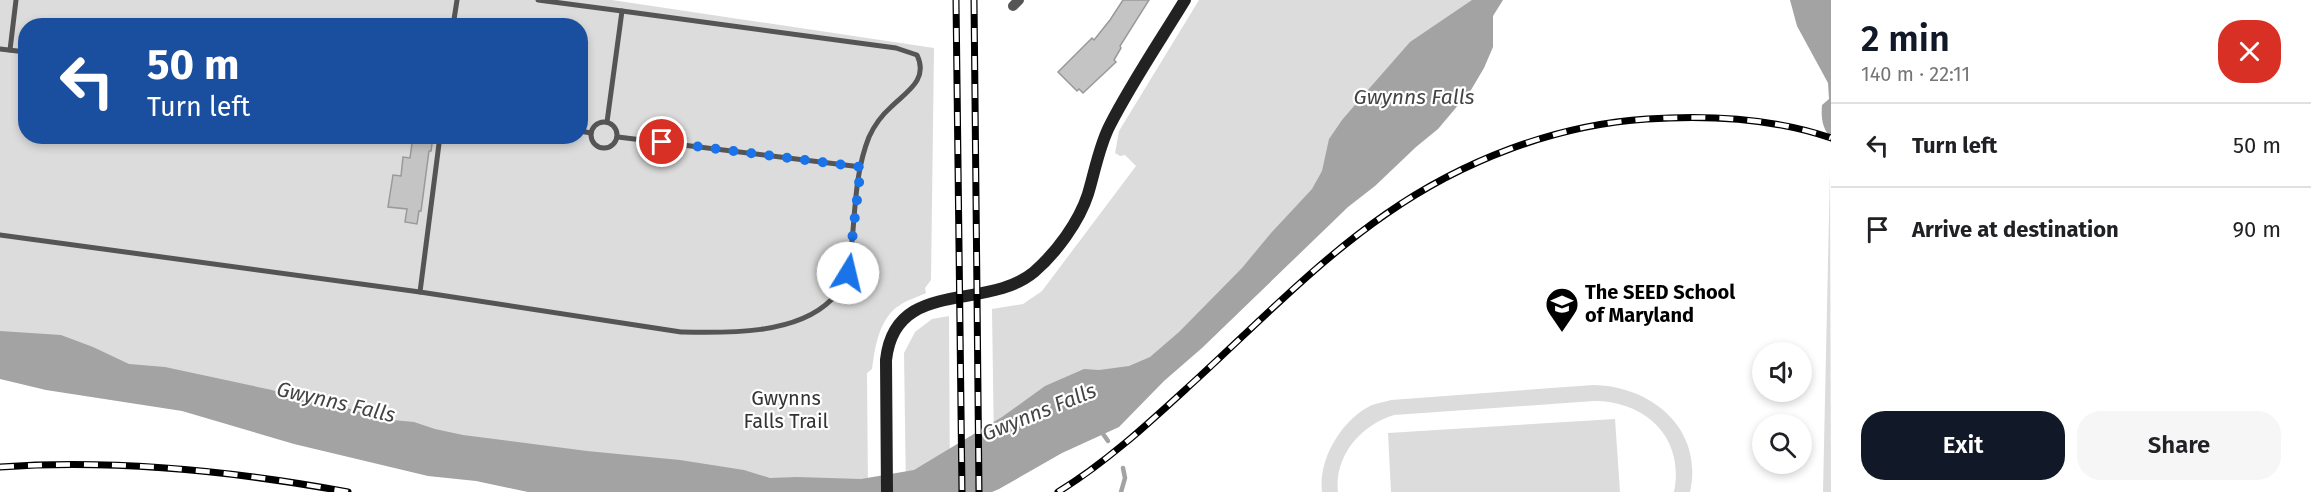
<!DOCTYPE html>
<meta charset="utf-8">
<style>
body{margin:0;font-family:"Fira Sans",sans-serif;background:#f6f6f6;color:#202124;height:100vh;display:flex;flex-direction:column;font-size:22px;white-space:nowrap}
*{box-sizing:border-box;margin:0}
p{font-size:20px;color:#757577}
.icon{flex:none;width:33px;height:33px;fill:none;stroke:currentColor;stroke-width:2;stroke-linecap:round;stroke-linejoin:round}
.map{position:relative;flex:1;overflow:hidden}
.drawer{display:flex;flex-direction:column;background:#fff;width:480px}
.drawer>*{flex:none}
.guide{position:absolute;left:18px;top:18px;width:570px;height:126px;border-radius:24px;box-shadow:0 3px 9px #0003;background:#1a4fa0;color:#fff;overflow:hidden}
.tools{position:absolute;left:1752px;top:342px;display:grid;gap:12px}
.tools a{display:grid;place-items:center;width:60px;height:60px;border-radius:50%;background:#fff;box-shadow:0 3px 9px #0003;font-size:30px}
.pin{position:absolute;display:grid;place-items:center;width:51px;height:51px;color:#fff;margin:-26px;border:3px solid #fff;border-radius:50%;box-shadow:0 2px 6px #0007}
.me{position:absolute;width:66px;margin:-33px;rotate:9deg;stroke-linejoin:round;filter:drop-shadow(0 0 4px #0008)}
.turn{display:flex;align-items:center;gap:21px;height:126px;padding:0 30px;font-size:27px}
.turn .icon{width:78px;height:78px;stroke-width:2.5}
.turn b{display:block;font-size:42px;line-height:51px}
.round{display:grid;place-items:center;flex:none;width:63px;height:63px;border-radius:24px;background:#f6f6f6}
.overview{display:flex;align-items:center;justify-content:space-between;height:102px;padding:0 30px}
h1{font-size:36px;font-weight:600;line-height:45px;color:#111827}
.cta{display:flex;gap:12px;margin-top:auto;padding:12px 30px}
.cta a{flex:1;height:69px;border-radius:24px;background:#111827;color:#fff;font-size:24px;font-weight:600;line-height:69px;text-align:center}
.cta a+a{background:#f6f6f6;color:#202124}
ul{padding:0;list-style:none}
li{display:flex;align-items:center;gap:18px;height:84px;padding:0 30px;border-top:2px solid #e0e0e0}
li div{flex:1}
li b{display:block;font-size:22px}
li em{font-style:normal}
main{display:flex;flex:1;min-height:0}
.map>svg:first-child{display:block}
.green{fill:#dcdcdc;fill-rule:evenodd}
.water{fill:#a3a3a3}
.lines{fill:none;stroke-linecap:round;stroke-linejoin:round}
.stream{stroke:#a3a3a3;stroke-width:4.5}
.building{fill:#c4c4c4;stroke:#999;stroke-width:1.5}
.service{stroke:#555;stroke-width:5}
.minor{stroke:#555;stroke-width:10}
.secondary{stroke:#222;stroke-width:12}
.rail-casing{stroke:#000;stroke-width:7}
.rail{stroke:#fff;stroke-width:4.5;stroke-dasharray:14;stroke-linecap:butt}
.route{stroke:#1a73e8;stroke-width:10;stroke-dasharray:0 18}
.labels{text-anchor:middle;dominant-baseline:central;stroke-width:4.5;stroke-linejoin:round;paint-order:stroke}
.poi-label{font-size:20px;font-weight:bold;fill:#000;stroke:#fff;text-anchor:start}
.park-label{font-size:20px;fill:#333;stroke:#fff}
.water-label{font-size:21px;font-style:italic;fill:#444;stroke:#fff}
</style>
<main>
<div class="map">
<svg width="1831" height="492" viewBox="0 0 1831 492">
<rect width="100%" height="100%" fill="#fff"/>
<g class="green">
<path d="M0,0H612L934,48L931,280L925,288L926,293C918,297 907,300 900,305C879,318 875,347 872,369L867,373L868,492H627L0,357ZM26,26H580V136H26Z"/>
<polygon points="1199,0 1484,0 1324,204 1189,342 994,449 992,309 1023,304 1042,291 1136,166 1125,155 1120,156 1115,153 1119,131"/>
<polygon points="1830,169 1831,492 1823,492"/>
<polygon points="949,316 950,492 906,492 904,353 915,332 932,319"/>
<path d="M1593,385C1652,386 1704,429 1690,492H1674C1685,438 1646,401 1594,401L1394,415C1361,425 1334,456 1338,492H1322C1318,459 1342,419 1372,405C1378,403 1385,402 1391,400Z"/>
<polygon points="1615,419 1620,492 1391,492 1388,433"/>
</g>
<g class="water">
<polygon points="1472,0 1503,0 1493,16 1493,47 1484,68 1471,90 1438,129 1416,147 1375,186 1348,207 1202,348 1164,381 1119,427 1062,453 999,489 992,492 528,492 476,481 428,476 294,444 182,411 46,390 0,379 0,331 61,335 93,347 129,364 165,367 272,390 299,399 344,407 382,419 414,422 435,429 463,435 587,451 680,460 744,470 770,478 797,477 861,479 914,470 1002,417 1045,386 1084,369 1099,370 1129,366 1150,357 1179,332 1242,268 1271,233 1312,189 1322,171 1329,139 1342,120 1367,91 1410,42"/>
<path d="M1790,0H1831V138C1822,128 1821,118 1822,105L1829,99L1828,83L1797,26Z"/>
</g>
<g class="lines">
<g class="stream">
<polyline points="1101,431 1108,441"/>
<polyline points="1121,492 1125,478 1123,468"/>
</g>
</g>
<g class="building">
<polygon points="1123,0 1149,0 1120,46 1121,48 1114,60 1116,62 1083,93 1079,89 1077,91 1058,72 1092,38 1094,40 1110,20"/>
<polygon points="413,136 433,136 431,151 429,151 421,211 419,211 417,224 405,222 407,209 388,207 393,175 401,176 403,157 410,158"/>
</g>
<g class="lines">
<g class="service">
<polyline points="538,0 622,11 607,122"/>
<polyline points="453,26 457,0"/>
<polyline points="0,49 26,52"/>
<polyline points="10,50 16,0"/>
<circle cx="604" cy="135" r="13"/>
<polyline points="580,131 591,133"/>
<polyline points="618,137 861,167"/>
<path d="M0,235L420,292L681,332C726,333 796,335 831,300C839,293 843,283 848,273C856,229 852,179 869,137C874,126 882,115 891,107C906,92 929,80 917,55L896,48L622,11"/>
<polyline points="420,292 440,136"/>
</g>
<polyline class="minor" points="1013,6 1019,0"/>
<path class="secondary" d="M887,492L886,360C895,277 986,312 1034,272C1056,253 1079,222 1088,194C1095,171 1099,146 1110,125C1132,82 1160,41 1185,0"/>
<defs>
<g id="rail">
<polyline points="956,0 962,492"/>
<polyline points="974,0 979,492"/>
<path d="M0,467C117,459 234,471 348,492"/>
<path d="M1058,492C1110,460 1153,419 1198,378C1259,322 1318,261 1386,214C1462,161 1554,125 1647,119C1708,115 1773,118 1831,138"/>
</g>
</defs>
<use href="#rail" class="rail-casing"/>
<use href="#rail" class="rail"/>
</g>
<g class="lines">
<polyline class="route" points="662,142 861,167 848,273"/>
</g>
<defs>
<symbol id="school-pin" viewBox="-11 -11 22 30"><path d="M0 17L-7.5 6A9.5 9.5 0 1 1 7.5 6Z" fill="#000" stroke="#fff"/><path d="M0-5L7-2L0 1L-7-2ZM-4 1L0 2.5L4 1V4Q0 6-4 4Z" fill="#fff"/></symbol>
</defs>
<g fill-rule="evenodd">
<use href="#school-pin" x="1543" y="285" width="38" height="52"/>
</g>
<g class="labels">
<g class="poi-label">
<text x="1585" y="292">The SEED School<tspan x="1585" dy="23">of Maryland</tspan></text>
</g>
<g class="park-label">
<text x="786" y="398">Gwynns<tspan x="786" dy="23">Falls Trail</tspan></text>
</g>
<g class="water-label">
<text x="1414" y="97">Gwynns Falls</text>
<text transform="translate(336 402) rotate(13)">Gwynns Falls</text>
<text transform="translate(1039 412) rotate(-22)">Gwynns Falls</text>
</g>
</g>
</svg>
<div class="tools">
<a><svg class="icon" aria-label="sound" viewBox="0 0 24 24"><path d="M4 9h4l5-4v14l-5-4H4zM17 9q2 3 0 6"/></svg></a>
<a><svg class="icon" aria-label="search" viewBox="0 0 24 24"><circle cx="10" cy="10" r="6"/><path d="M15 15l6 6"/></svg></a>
</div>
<div class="pin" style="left:662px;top:142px;background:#d93025"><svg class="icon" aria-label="arrive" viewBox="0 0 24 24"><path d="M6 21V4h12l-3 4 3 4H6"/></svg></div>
<svg class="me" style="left:848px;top:273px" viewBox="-20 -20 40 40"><circle r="19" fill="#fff"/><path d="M0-13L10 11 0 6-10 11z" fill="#1a73e8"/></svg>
<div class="guide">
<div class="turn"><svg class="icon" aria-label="left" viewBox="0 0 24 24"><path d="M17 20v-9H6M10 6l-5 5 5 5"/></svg><div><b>50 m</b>Turn left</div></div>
</div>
</div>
<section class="drawer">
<div class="overview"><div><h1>2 min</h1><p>140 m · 22:11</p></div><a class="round" style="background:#d93025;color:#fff"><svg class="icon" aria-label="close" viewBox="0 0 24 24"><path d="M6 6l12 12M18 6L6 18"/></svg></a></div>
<ul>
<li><svg class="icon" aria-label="left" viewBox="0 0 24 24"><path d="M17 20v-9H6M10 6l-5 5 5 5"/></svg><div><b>Turn left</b></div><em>50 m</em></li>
<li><svg class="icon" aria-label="arrive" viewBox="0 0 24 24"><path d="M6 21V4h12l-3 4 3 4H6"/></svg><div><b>Arrive at destination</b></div><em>90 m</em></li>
</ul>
<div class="cta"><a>Exit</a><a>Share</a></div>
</section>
</main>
